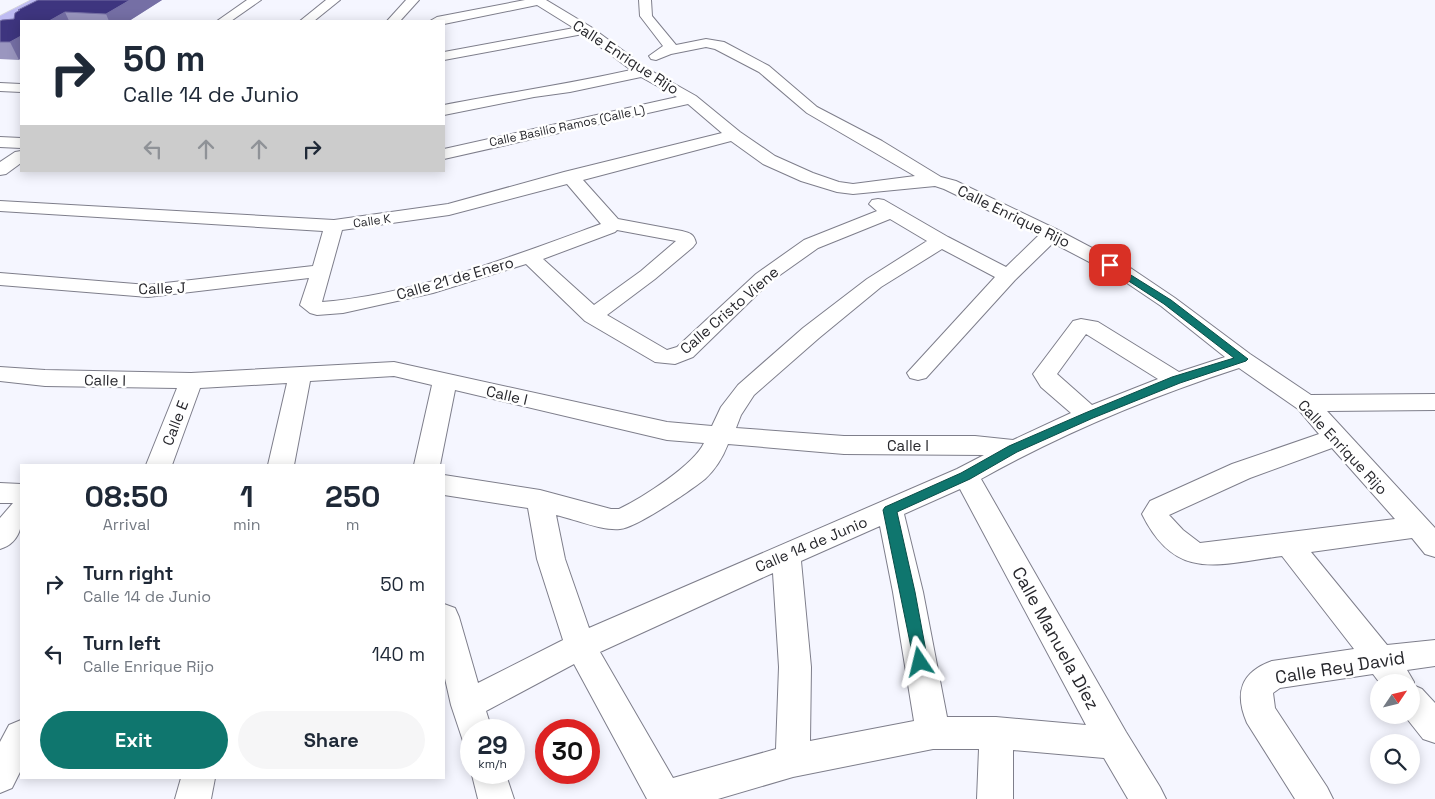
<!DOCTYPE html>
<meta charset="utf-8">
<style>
body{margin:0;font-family:"Space Grotesk",sans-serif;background:#f6f6f7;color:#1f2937;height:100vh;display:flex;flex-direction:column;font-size:19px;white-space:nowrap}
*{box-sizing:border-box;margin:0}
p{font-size:16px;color:#747a83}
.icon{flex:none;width:28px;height:28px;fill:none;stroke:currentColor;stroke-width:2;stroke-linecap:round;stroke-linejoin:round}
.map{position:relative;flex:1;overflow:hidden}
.details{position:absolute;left:20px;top:464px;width:425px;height:315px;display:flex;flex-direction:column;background:#fff;border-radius:0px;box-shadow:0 2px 12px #0003}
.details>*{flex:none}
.guide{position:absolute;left:20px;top:20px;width:425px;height:152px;border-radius:0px;box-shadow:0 2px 12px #0003;background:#fff;color:#1f2937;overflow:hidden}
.needle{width:32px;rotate:55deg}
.tools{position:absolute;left:1370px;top:674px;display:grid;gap:10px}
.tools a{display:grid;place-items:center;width:50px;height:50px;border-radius:50%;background:#fff;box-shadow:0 2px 12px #0003;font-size:25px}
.speed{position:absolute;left:460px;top:719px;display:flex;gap:10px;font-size:25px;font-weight:700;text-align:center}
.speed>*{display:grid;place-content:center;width:65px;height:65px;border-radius:50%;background:#fff;box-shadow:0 2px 12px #0003;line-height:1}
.speed small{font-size:12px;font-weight:400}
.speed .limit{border:8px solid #d22;background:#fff;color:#111}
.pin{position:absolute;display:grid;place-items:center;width:42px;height:42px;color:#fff;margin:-21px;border-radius:10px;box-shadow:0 2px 8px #0006}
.me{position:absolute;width:55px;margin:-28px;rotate:350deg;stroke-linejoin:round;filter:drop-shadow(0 0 4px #0008)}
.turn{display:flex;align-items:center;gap:18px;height:105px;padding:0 20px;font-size:22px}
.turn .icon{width:65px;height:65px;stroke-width:2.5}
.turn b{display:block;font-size:35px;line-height:42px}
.lanes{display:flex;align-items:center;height:48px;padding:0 20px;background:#0003;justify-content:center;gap:25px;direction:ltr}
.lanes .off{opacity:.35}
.eta{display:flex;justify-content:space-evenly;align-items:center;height:85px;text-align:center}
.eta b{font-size:30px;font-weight:800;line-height:35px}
.primary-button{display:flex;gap:10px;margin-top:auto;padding:10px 20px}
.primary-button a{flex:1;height:58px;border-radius:30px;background:#0f766e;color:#fff;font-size:20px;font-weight:800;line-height:58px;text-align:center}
.primary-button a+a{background:#f6f6f7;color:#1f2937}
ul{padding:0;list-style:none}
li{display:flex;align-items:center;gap:15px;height:70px;padding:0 20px}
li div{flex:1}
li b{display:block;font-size:19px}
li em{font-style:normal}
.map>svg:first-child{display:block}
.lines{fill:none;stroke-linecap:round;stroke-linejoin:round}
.minor-casing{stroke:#7e7e8b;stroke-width:2}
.primary-casing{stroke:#d4d4d5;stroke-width:1}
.minor{fill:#fff;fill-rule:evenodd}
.primary{fill:#bfbcf2;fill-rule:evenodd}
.wall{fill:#9a96bf}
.shaded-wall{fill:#756fa5}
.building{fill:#3e357f;stroke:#756fa5}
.route{fill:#0f766e;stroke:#0a4d48}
.labels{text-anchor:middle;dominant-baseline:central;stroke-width:5;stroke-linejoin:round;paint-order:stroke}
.far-street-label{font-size:12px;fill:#27272c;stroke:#fff}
.street-label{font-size:15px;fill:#27272c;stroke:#fff}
.near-street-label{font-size:18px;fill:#27272c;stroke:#fff}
</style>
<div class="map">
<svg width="1435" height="799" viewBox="0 0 1435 799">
<rect width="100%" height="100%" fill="#f5f6ff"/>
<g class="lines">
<defs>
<g id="minor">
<polygon points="247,0 261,0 231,21 217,21"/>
<polygon points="326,0 340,0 314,21 300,21"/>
<polygon points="406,0 419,0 400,21 387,21"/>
<path d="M525,0H546L591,27L648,69L696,96L740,132L775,156L813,173L839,182L853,184L915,176L807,113L759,72L715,49L706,47L671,54L656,60L651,59L649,56L663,46L640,16L639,0H651L652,16L676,45L706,39L724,42L769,66L817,107L882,141L941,177L956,181L1058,230L1132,269L1175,298L1250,354L1311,395L1435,394V410L1327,411L1435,528V557L1425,554L1412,538L1311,552L1387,645L1435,640V666L1407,670L1414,682L1413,685L1422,689L1435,703V743L1423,739L1404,715H1411V682H1379L1373,674L1280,688L1273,693L1275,708L1327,787L1333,799H1295L1247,723C1234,693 1241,672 1272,661L1354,649L1282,556C1219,564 1176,583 1142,514L1150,501L1232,464L1319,434L1298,409L1239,368C1150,397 1063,433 981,479L1126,732L1160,787L1166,799H1128L1104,758L1013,750V799H977L979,749H933L793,777L718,799H647L574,664L486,711L492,730H471V744L463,741L451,705L444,674V604L455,608L459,617L478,683L563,640L537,559L528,508L444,495V475L540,490L611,509H619C642,498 694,465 704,443L667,440L455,390L440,465H414L432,385L394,376L310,381L294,465H268L287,383L200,388L172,465H146L177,388L45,386L0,381V367L45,370L191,373L394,362L667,422L712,426L721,407L738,385L803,328L867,279L927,241L890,219L818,248L770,282L693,357L675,364L655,362L585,321L526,264L433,293L343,313L317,315L310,313L300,305L309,278L148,297L0,285V273L148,285L313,266L323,231L0,211V201L334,220L448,204L564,172L722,133L688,104L444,159V149L677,97L641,77L570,92L534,97L444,115V105C506,93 569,84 631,70L583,34L444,60V52L574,28L537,5L444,24V21H430L437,17ZM731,141L763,164L801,181L837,192L853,194L935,186L944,189L1039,235L1006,267L948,237L884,200L878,199L872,200L869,204L877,211L804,240L756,274L677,347L667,350L607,315L655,279L693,247L696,243C694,234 690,233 682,231L618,219L583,180ZM567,184L601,224C516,255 413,295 322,302L342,230L449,215ZM617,230L676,241L641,271L594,305L543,259L615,232ZM1053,243L1118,277L1161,306L1225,357L1179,372L1098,322L1081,319L1073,321L1033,374L1041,387L1071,413L1013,440L975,436H844L736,428L741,415L754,395L819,338L881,287L942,249L995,277L907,373L910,378L918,380L926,378L1015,280ZM1086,334L1158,379L1092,405L1057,374ZM728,444L844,454L984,455L957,469L589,628L565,559L556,515C574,519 602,531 620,529C636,528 690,491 705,479C715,470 723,457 728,444ZM1332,448L1395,519L1200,543L1183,530L1169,515L1250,478ZM960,489L1086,725L996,717H947L923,592L904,514ZM880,526L893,592L914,721L810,741L811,667L801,561ZM773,573L779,667L776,749L673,778L600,652Z"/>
<polygon points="0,83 21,84 21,92 0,91"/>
<polygon points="0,137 21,138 21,148 0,147"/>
<polygon points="21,151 21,163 6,174 0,175 0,162 15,152"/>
<path d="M0,483L21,484C21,509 29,540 0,549V518L13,503H0Z"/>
<polygon points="21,720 21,770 12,788 0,793 0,742 9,725"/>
<polygon points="471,771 505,772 514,799 478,799"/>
<polygon points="181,778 215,778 211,799 175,799"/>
</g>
<polygon id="primary" points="31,0 49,0 47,3 0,27 0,16"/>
</defs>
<use href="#minor" class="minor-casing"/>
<use href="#primary" class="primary-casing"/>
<use href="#minor" class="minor"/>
<use href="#primary" class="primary"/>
</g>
<polygon class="wall" points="162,0 129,21 21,21 19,60 0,59 0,21 14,19 18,11 18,10"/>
<g class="shaded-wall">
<polygon points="130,0 162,0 129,21 109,21 106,14"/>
<polygon points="65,12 69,21 49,21"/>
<polygon points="21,36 21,58 19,60 10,42"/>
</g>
<polygon class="building" points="38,0 130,0 106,14 65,12 49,21 21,21 21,36 10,42 0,42 0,21 2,20 14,19 15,13 20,10 18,10"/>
<polygon class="route" points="1110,262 1171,300 1248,359 1246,361 1180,383 1093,418 1017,452 970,479 897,512 915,592 928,662 926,667 920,669 915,667 883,510 885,507 961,473 1009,446 1085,413 1172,377 1234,358 1164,304 1107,267 1107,263"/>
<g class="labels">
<g class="far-street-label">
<text transform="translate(567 126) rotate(-12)">Calle Basilio Ramos (Calle L)</text>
<text transform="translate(372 221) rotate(-8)">Calle K</text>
</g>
<g class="street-label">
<text transform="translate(626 57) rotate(33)">Calle Enrique Rijo</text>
<text transform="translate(1014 216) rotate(26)">Calle Enrique Rijo</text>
<text transform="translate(455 278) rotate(-16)">Calle 21 de Enero</text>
<text transform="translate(162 288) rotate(-2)">Calle J</text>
<text transform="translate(729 310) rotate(-41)">Calle Cristo Viene</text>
<text transform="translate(105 380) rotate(1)">Calle I</text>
<text transform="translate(507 395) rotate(13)">Calle I</text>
<text transform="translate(175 423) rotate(-69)">Calle E</text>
<text x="908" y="445">Calle I</text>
<text transform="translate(1343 447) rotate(47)">Calle Enrique Rijo</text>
<text transform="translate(811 544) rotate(-23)">Calle 14 de Junio</text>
</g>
<g class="near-street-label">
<text transform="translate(1056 638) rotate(61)">Calle Manuela Díez</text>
<text transform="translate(1340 667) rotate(-9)">Calle Rey David</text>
</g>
</g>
</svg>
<div class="tools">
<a><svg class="needle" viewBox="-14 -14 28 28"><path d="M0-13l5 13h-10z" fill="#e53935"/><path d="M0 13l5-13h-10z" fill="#747a83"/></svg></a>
<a><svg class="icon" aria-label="search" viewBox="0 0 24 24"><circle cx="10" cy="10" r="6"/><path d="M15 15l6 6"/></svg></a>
</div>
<div class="speed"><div>29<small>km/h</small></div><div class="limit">30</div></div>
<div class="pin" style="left:1110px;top:265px;background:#d93025"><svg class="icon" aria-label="arrive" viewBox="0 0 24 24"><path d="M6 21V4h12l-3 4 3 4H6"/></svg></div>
<svg class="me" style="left:920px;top:662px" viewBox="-20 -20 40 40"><path d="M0-17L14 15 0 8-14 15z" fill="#0f766e" stroke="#fff" stroke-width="4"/></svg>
<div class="guide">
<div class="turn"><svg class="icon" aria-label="right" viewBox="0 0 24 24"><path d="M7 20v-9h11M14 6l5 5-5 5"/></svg><div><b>50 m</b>Calle 14 de Junio</div></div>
<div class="lanes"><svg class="icon off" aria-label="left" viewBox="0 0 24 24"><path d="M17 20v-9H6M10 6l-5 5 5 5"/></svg><svg class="icon off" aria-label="ahead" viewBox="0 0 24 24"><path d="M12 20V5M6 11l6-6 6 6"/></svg><svg class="icon off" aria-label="ahead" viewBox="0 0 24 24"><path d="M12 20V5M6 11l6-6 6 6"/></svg><svg class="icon" aria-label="right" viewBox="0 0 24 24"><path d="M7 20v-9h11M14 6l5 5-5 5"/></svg></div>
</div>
<section class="details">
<div class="eta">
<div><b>08:50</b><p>Arrival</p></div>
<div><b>1</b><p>min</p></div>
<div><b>250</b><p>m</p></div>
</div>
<ul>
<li><svg class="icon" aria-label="right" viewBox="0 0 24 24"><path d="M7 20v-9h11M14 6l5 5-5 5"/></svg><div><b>Turn right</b><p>Calle 14 de Junio</p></div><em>50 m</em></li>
<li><svg class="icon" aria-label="left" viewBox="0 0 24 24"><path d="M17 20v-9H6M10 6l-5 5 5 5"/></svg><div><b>Turn left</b><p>Calle Enrique Rijo</p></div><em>140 m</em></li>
</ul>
<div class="primary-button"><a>Exit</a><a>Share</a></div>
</section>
</div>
